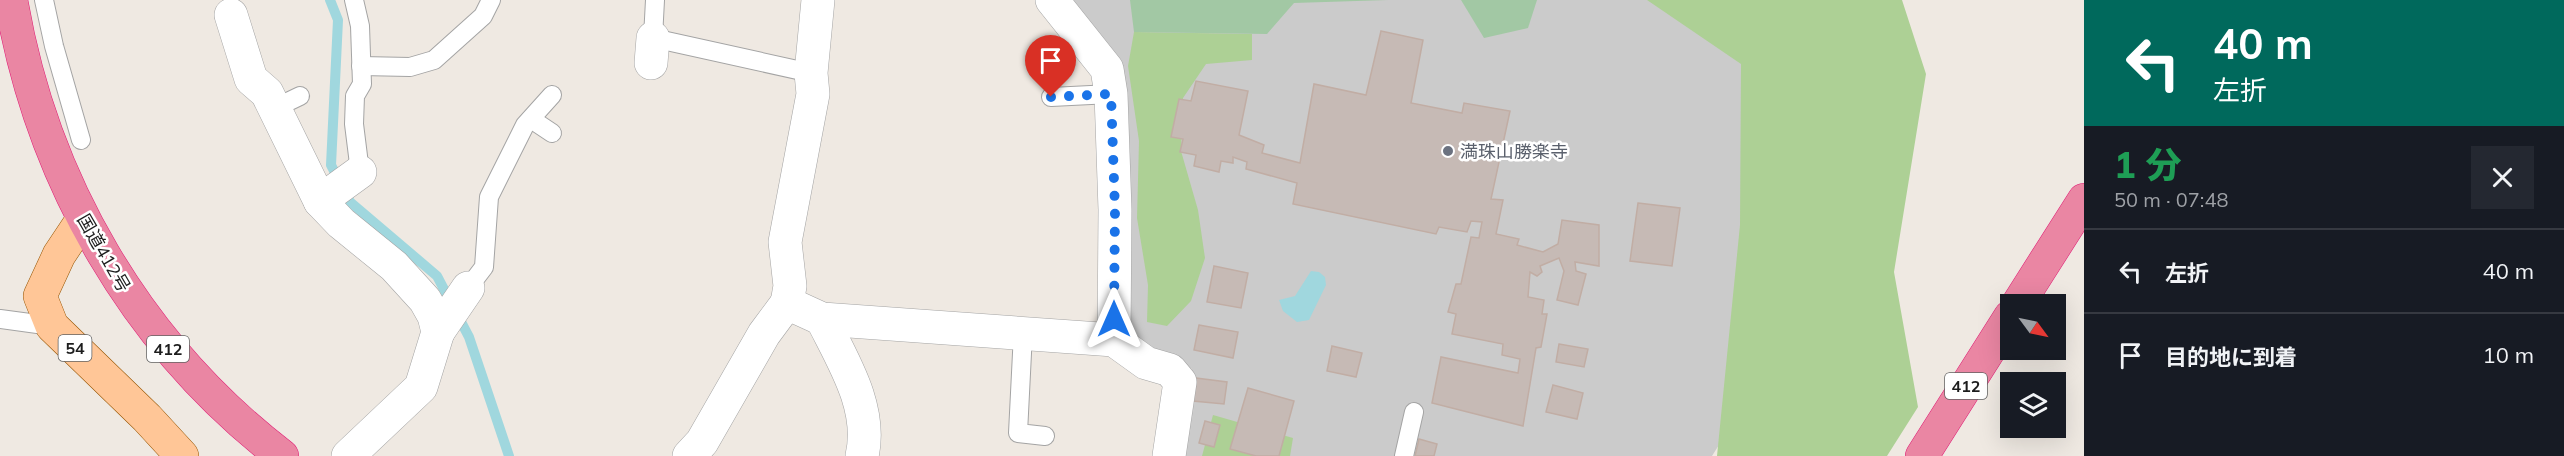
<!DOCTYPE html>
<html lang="ja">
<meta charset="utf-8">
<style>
body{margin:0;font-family:Mulish,"Noto Sans JP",sans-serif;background:#242831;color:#f1f3f6;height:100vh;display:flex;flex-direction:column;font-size:22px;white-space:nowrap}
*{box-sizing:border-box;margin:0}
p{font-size:20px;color:#9ea1a6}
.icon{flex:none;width:33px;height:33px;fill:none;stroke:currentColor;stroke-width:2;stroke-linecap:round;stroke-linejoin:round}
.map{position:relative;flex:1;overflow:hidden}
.side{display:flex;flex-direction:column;background:#171b24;width:480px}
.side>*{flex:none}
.hud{background:#00695c;color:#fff;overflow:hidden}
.needle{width:39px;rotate:123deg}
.controls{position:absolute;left:2000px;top:294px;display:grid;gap:12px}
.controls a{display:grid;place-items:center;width:66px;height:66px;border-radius:0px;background:#171b24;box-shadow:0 6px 24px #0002;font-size:30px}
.pin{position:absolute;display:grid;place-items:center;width:51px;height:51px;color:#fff;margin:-62px -26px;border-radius:50% 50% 50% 0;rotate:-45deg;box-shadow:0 0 6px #0007}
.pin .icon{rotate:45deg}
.me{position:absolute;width:66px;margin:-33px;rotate:0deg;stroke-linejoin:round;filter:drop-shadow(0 0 4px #0008)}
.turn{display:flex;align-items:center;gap:21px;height:126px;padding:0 30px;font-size:27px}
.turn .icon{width:78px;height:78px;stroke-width:2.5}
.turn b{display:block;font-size:42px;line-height:51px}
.round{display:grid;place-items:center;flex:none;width:63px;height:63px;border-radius:0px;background:#242831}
.summary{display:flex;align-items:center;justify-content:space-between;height:102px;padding:0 30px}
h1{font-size:36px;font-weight:800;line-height:45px;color:#1e9e55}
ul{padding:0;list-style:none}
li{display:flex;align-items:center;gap:18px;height:84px;padding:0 30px;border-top:2px solid #363941}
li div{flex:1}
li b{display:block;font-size:22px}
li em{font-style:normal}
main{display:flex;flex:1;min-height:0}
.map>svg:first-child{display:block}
.religious{fill:#cbcbcb}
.forest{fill:#add095}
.cemetery{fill:#a2c8a4}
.water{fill:#a0d7de}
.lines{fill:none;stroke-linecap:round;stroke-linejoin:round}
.stream{stroke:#a0d7de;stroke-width:10}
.building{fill:#c6bab5;stroke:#c1ada4;stroke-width:1.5}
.lane-casing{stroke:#a4a4a4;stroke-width:20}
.street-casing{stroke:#a4a4a4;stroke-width:34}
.primary-casing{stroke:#965400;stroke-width:34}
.highway-casing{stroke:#df1c75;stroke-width:34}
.lane{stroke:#fff;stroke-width:18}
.street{stroke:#fff;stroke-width:33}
.primary{stroke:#ffc697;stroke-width:33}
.highway{stroke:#ea86a3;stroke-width:33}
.route{stroke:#1a73e8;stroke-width:10;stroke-dasharray:0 18}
.worship-dot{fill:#6b7280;stroke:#fff;stroke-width:2}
.labels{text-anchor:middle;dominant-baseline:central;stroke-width:5;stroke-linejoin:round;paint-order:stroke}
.shield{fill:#fff;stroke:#616161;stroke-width:1.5}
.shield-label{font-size:16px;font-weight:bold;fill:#1d1d1d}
.worship-label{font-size:18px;fill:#5b616d;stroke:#fff;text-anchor:start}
.street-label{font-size:18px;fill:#1d1d1d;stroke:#fff}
</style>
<main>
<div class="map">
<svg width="2084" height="456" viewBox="0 0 2084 456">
<rect width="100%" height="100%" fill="#efe9e2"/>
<polygon class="religious" points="1060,0 1677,0 1776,68 1751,394 1712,456 1179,456 1192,369 1125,338 1117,71"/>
<g class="forest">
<polygon points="1647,0 1902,0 1926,74 1894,272 1918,407 1887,456 1717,456 1740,225 1741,64"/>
<polygon points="1134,32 1252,34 1252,60 1206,64 1183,98 1181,151 1198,210 1205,258 1191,301 1167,326 1147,322 1148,285 1137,218 1139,141 1128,66"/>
<polygon points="1213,415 1293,438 1290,456 1202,456"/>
</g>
<g class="cemetery">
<polygon points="1130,0 1388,0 1294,3 1267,34 1134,32"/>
<polygon points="1461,0 1537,0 1528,28 1484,38"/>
</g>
<polygon class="water" points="1311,271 1319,272 1325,277 1326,285 1309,320 1297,322 1283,311 1279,300 1295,296"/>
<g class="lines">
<polyline class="stream" points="330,0 338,20 331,165 350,202 437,276 469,337 509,456"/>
</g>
<g class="building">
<polygon points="1381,31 1423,40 1411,103 1462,113 1464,103 1510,111 1491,199 1503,200 1496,234 1519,239 1517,245 1543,252 1558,244 1562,220 1599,225 1599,266 1575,262 1576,271 1586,274 1578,305 1557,300 1564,271 1559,258 1540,266 1542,272 1537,276 1530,272 1528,297 1544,300 1542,314 1547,314 1541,347 1536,348 1523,426 1432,403 1441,357 1518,373 1520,359 1502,355 1503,344 1452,334 1456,314 1448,312 1456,284 1461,284 1471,237 1479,238 1482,222 1471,221 1467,232 1439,227 1436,234 1293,204 1297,183 1246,169 1247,162 1233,157 1233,163 1221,161 1219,172 1194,166 1196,155 1180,152 1183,139 1171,137 1179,99 1191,101 1196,81 1248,91 1239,135 1264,145 1262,153 1300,163 1314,84 1366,95"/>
<polygon points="1638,203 1680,208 1672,266 1630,261"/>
<polygon points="1214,266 1248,273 1241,308 1207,302"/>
<polygon points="1199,325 1238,332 1233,358 1194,350"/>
<polygon points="1559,344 1588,349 1584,367 1556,362"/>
<polygon points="1332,346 1362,353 1356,377 1327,371"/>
<polygon points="1196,378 1227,382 1224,404 1193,401"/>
<polygon points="1553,385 1583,393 1577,419 1546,412"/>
<polygon points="1248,388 1294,401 1279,456 1256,456 1230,449"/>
<polygon points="1205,421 1220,425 1214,447 1199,443"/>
<polygon points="1419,439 1437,444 1434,456 1415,456"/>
</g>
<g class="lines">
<defs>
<g id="lane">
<polyline points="44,0 54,46 81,140"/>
<polyline points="354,0 360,26 362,84 355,96 354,124 360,172"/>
<polyline points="655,0 653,38 811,73"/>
<polyline points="361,66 410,67 434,60 483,16 491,0"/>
<polyline points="1051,97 1111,94"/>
<polyline points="275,108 300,96"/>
<polyline points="531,119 552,133"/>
<polyline points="468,288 484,267 489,197 525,125 552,95"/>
<polyline points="0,319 52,326"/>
<polyline points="1023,333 1018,433 1045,436"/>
<polyline points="1404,456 1414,412"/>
</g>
<g id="street">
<polyline points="1052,0 1107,69 1111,94 1115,210 1114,340"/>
<polyline points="231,15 251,79 267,93 320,201 341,223 394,266 425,300 434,316 438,332 421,387 348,456"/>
<polyline points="651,63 653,38"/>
<polyline points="320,201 360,172"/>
<polyline points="787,303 790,286 785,242 813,94 811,73 818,0"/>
<path d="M822,319C843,361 873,408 862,456"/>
<polyline points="438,332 468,288"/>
<polyline points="689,456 702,442 764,334 787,303 822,319 1114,340 1146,363 1170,370 1180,382 1169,456"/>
</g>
<polyline id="primary" points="83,219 59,255 40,296 52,326 147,418 182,456"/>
<g id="highway">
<path d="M11,0C42,181 136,344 282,456"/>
<polyline points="2018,304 2084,200"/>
<polyline points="1922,456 2010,317"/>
</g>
</defs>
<use href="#lane" class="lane-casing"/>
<use href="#street" class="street-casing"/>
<use href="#primary" class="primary-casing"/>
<use href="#highway" class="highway-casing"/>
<use href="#lane" class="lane"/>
<use href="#street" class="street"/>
<use href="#primary" class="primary"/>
<use href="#highway" class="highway"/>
</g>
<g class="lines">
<polyline class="route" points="1051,97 1111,94 1115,210 1114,319"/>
</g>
<circle class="worship-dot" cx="1448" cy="151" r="6"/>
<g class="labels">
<g class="shield">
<rect x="58.5" y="335" width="33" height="26" rx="4.5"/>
<rect x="147" y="336" width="42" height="26" rx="4.5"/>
<rect x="1945" y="373" width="42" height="26" rx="4.5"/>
</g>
<g class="shield-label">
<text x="75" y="348">54</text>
<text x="168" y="349">412</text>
<text x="1966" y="386">412</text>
</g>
<g class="worship-label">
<text x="1460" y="151">満珠山勝楽寺</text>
</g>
<g class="street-label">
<text transform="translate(104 253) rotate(60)">国道412号</text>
</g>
</g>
</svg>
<div class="controls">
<a><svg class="needle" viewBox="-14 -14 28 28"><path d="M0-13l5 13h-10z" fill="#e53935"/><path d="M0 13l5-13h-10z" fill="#9ea1a6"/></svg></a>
<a><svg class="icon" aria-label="layers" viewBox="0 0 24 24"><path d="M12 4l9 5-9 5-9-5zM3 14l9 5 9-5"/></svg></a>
</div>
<div class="pin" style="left:1051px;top:97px;background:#d93025"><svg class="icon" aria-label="arrive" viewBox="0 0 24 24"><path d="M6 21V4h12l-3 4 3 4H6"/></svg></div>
<svg class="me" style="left:1114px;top:319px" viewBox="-20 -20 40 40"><path d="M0-17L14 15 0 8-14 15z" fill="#1a73e8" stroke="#fff" stroke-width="4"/></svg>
</div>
<section class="side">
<div class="hud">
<div class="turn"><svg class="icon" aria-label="left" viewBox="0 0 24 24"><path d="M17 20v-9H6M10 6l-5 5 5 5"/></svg><div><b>40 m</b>左折</div></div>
</div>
<div class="summary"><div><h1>1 分</h1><p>50 m · 07:48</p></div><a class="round"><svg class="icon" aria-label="close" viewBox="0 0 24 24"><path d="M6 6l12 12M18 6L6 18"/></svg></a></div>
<ul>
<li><svg class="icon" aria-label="left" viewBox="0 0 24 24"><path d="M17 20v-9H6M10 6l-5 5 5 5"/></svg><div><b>左折</b></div><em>40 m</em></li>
<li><svg class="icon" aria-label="arrive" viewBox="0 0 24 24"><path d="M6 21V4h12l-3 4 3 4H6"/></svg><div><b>目的地に到着</b></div><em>10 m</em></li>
</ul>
</section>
</main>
